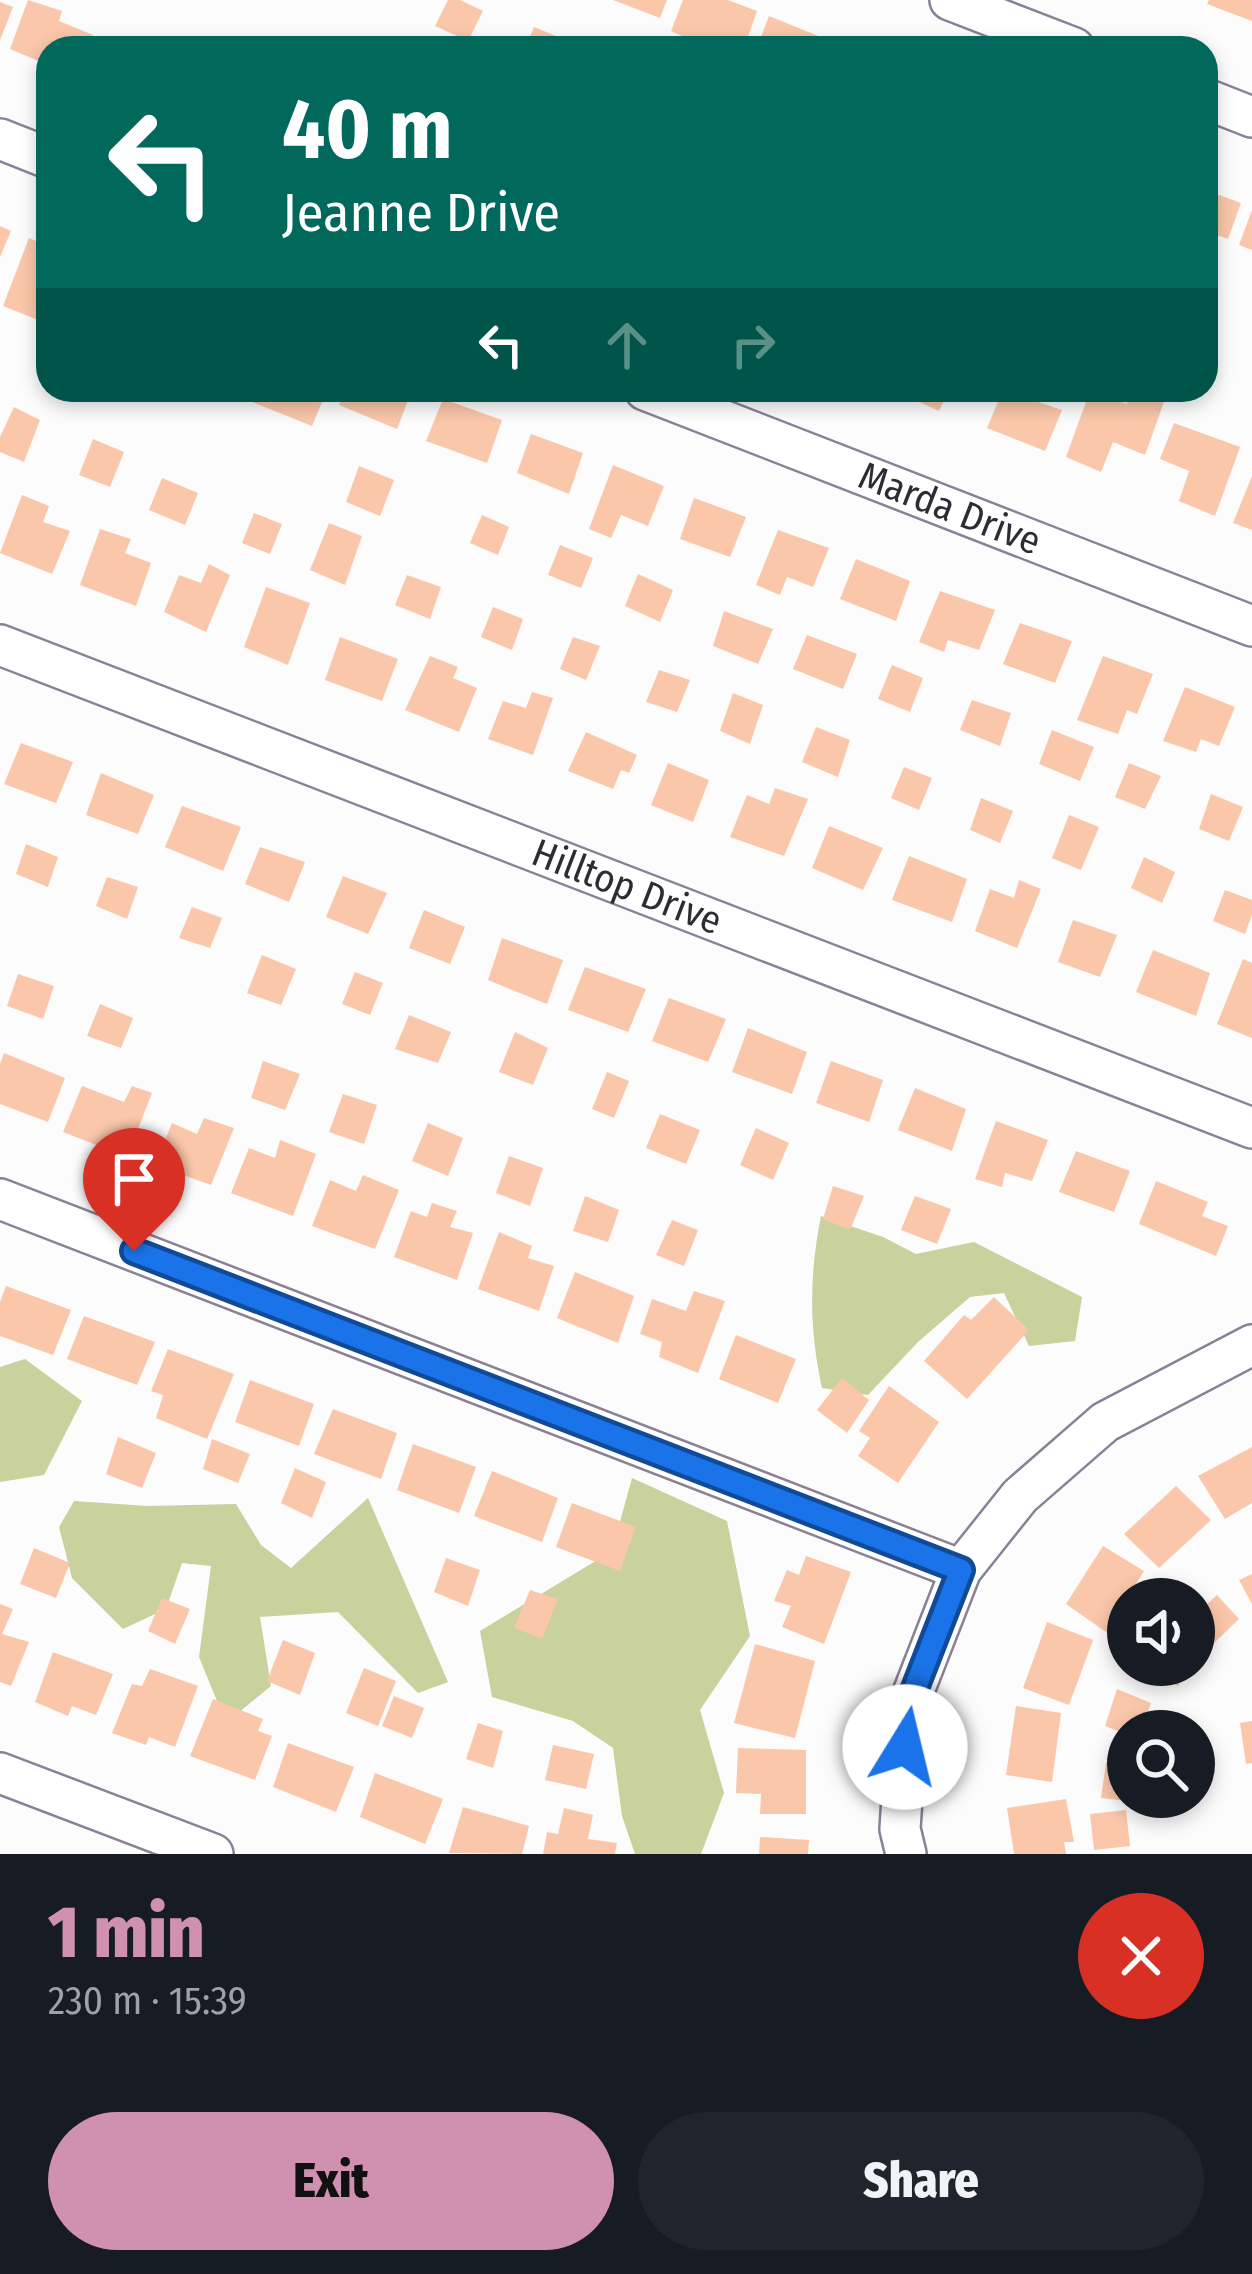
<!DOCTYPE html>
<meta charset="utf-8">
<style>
body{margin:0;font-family:"Fira Sans Condensed",sans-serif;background:#20242c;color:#f1f3f6;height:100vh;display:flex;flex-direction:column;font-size:45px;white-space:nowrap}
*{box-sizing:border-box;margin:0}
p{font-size:39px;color:#9ea1a6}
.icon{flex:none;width:66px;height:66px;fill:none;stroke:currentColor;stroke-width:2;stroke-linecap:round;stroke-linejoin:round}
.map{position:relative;height:1854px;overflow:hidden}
.side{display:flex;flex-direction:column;background:#171b24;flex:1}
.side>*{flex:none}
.hud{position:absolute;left:36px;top:36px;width:1182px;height:366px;border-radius:36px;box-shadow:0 6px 18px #0003;background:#00695c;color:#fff;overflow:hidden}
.fabs{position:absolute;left:1107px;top:1578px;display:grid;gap:24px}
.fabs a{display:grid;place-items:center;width:108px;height:108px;border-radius:50%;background:#171b24;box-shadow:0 6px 18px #0003;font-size:60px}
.pin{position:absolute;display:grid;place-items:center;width:102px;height:102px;color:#fff;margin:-123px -51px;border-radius:50% 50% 50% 0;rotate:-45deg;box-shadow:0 0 12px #0007}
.pin .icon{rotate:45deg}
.me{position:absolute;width:132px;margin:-66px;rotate:9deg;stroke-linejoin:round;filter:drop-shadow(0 0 9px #0008)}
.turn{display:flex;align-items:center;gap:42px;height:252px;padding:0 48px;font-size:54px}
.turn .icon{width:156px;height:156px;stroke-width:2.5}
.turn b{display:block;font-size:84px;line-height:102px}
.lanes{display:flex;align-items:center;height:114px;padding:0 48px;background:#0003;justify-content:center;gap:60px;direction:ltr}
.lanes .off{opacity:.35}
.round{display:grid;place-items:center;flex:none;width:126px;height:126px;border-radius:63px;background:#20242c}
.overview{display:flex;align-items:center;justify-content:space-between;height:204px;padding:0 48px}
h1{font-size:72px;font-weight:800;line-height:90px;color:#d090af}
.action{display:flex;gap:24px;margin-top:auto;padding:24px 48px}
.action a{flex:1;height:138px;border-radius:72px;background:#d090af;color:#111;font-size:48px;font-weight:800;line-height:138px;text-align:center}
.action a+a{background:#20242c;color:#f1f3f6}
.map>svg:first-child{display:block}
.forest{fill:#c9d19d}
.building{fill:#fac7aa}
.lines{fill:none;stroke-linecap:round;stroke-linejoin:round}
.street-casing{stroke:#8a8197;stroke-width:44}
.street{stroke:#fff;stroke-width:39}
.route-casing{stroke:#114b97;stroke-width:30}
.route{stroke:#1a73e8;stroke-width:21}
.labels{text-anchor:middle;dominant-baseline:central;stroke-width:9;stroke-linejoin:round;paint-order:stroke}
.street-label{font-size:39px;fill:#2f2b34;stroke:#fff}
</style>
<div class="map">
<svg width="1252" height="1854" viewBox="0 0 1252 1854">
<rect width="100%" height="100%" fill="#fcfcfc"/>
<g class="forest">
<path d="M821,1216L883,1237L916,1254L974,1242L1082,1297L1075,1341L1029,1346L1004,1293L970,1297L918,1342L868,1395L822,1388C809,1328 809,1276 821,1216Z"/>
<polygon points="25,1359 82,1401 44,1475 0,1482 0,1367"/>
<polygon points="632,1478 727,1521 750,1636 700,1710 724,1793 701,1854 635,1854 622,1816 613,1748 573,1721 492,1697 480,1631 612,1551"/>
<polygon points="368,1498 448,1682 418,1693 338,1612 260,1617 271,1686 226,1723 199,1657 211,1566 182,1563 166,1609 123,1629 72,1578 59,1527 74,1501 148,1506 236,1504 261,1545 291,1568"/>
</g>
<g class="building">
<polygon points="28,0 62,11 59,21 93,35 87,48 48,48 48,65 10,49"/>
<polygon points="448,0 460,0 483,11 468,41 435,26"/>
<polygon points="613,0 667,0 660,18"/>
<polygon points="683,0 728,0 757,11 744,48 694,48 696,42 671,31"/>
<polygon points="1209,0 1252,0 1252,21 1207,4"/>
<polygon points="0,2 13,7 0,40"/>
<polygon points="769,16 838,44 837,48 757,48"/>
<polygon points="534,27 563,39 560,48 525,48"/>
<polygon points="1206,190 1241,203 1228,239 1206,231"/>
<polygon points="1252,210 1252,250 1239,245"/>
<polygon points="0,226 11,231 0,257"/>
<polygon points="29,238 48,246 48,324 3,306"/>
<polygon points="251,390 327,390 312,426 247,400"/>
<polygon points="345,390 412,390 397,429 339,405"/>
<polygon points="904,390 949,390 939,411 902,394"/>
<polygon points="1003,390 1062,410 1045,451 987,428"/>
<polygon points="1130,390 1143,390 1165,399 1145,455 1113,442 1101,472 1066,457 1090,391 1127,404"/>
<polygon points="443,399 502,420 487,463 426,441"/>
<polygon points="14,407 40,420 24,462 0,452 0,437"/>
<polygon points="1174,423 1240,447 1215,516 1179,501 1189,471 1160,459"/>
<polygon points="531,434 583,453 569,494 517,473"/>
<polygon points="93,439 124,452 110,487 79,475"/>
<polygon points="613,465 664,486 648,526 621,515 611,538 589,529"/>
<polygon points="359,466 394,480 380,516 346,502"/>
<polygon points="1252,476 1252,530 1233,523"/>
<polygon points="162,478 198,493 185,525 149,510"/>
<polygon points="22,495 49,506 43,522 70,531 52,574 0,553"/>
<polygon points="694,498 746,517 730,557 680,539"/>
<polygon points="254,513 282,524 270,554 242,543"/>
<polygon points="482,515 509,527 498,555 470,543"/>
<polygon points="329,523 362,536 345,585 310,570"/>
<polygon points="100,529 131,539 125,553 151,563 136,606 80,585"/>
<polygon points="778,530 829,548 813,587 787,577 780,595 756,585"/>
<polygon points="560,545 593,558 581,588 548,575"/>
<polygon points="856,559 910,581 896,621 840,599"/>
<polygon points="209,564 230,575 206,632 164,612 179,575 201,583"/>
<polygon points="638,574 673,590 660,622 625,606"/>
<polygon points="407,575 441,587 430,619 395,605"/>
<polygon points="266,587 310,603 288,665 244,647"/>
<polygon points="940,591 995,610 979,650 948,640 944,652 919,642"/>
<polygon points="493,607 523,619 512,650 481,637"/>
<polygon points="724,611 773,629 758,664 713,646"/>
<polygon points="1020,623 1072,641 1055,683 1003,664"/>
<polygon points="807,635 857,654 843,689 793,669"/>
<polygon points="340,637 398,659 382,701 325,680"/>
<polygon points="573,637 600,646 586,680 560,669"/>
<polygon points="430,656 458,667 453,678 477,688 459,732 405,710"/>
<polygon points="1103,656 1153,674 1137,714 1127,710 1118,734 1077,720"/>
<polygon points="892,665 923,678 910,712 878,699"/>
<polygon points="659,670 690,680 677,712 646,702"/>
<polygon points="1185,687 1235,707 1219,746 1201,739 1196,752 1163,741"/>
<polygon points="532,692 553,698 533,755 488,739 503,701 526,708"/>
<polygon points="733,693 763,705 750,744 720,731"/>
<polygon points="972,700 1011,713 1000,746 960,730"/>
<polygon points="816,727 850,740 838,777 802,762"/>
<polygon points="1052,730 1094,747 1080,781 1039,764"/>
<polygon points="586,732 637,755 629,773 621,770 613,789 568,771"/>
<polygon points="21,743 73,762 56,803 4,784"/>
<polygon points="668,763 709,780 693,822 651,805"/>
<polygon points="1129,763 1161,776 1145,809 1115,797"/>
<polygon points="904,767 932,778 919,810 891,798"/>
<polygon points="101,773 154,795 138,834 86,815"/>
<polygon points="775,788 808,799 784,856 730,837 747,795 769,804"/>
<polygon points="1211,794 1243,807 1229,841 1199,829"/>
<polygon points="981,798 1013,811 1000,843 970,830"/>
<polygon points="182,806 241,827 223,871 165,847"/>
<polygon points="1069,815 1099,827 1081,870 1052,858"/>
<polygon points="829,826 883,848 863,890 812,868"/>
<polygon points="26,844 58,857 48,887 16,874"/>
<polygon points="260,847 305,862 289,902 245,884"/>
<polygon points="909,856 967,879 952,922 892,900"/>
<polygon points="1144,857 1175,872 1162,903 1131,888"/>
<polygon points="343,876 387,893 368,934 326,917"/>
<polygon points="107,877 138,887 127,919 96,906"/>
<polygon points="1019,880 1041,889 1017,948 975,931 990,889 1014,898"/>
<polygon points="1225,890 1252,900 1252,915 1245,934 1213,921"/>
<polygon points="192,907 222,918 210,948 179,938"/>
<polygon points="424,910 465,927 450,964 409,948"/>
<polygon points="1073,920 1117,935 1100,977 1058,962"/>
<polygon points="502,938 563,960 547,1004 488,980"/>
<polygon points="1153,950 1210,973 1196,1016 1136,992"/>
<polygon points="262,955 296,969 281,1005 247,993"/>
<polygon points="1243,959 1252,963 1252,1038 1217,1024"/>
<polygon points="585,967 646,989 628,1032 568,1010"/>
<polygon points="355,972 383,983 370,1015 342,1004"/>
<polygon points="18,974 54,986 43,1019 7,1006"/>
<polygon points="669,998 726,1019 708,1062 652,1041"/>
<polygon points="100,1004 133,1018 121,1048 87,1036"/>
<polygon points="409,1015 451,1032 438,1063 395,1049"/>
<polygon points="748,1028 807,1052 792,1094 732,1072"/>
<polygon points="515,1032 548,1048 533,1085 499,1072"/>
<polygon points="4,1053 65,1078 48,1122 0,1104 0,1064"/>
<polygon points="263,1061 300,1074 285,1110 251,1098"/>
<polygon points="831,1061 883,1080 869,1122 816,1103"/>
<polygon points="607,1072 629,1081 614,1118 592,1109"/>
<polygon points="82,1086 124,1102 132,1086 152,1093 127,1157 63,1132"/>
<polygon points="915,1088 966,1109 952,1151 898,1130"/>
<polygon points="343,1094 377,1105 364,1144 329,1132"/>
<polygon points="660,1114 700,1130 686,1164 646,1148"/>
<polygon points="204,1118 234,1128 211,1185 155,1165 172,1123 197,1134"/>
<polygon points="996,1121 1048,1140 1032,1181 1005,1173 1002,1187 975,1179"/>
<polygon points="428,1123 463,1138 448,1176 412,1161"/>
<polygon points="756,1128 789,1143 773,1180 740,1165"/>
<polygon points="280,1140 316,1154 293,1216 231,1193 249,1148 275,1158"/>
<polygon points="1076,1151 1130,1171 1114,1212 1059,1192"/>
<polygon points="509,1156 543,1168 530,1206 496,1193"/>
<polygon points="363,1175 399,1190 375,1249 312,1226 330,1180 356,1191"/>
<polygon points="1156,1181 1208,1202 1202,1216 1228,1226 1216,1256 1139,1224"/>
<polygon points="833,1186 864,1196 850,1230 823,1219"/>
<polygon points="585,1196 619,1210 608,1242 573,1231"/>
<polygon points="915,1196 951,1209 937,1244 901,1230"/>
<polygon points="432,1203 457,1211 450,1227 473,1233 457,1280 394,1257 411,1211 427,1217"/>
<polygon points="672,1220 698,1230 684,1266 656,1255"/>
<polygon points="499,1232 532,1246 528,1258 554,1266 539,1311 478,1289"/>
<polygon points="575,1272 634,1296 618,1343 557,1318"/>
<polygon points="6,1286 71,1310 53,1355 0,1336 0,1302"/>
<polygon points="694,1291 725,1301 698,1373 659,1357 662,1342 640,1334 652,1299 686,1311"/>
<polygon points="994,1297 1029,1330 967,1399 924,1361 964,1315 971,1320"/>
<polygon points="84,1316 155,1342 137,1385 67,1359"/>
<polygon points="736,1335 796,1359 778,1403 719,1379"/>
<polygon points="168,1349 234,1374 207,1439 156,1418 163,1395 151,1391"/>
<polygon points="842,1378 869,1400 847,1433 817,1410"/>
<polygon points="250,1380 314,1404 299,1446 235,1422"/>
<polygon points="889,1386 939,1422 898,1483 858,1456 870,1438 859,1431"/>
<polygon points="333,1409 397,1433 381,1479 314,1454"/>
<polygon points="118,1437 156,1453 142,1488 106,1474"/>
<polygon points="212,1439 250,1454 238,1483 203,1469"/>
<polygon points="413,1444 476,1467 459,1513 397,1490"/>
<polygon points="1252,1447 1252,1503 1225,1519 1198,1476"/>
<polygon points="295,1468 326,1482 312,1518 281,1503"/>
<polygon points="492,1471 558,1498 542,1542 474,1516"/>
<polygon points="1176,1486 1211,1520 1159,1568 1124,1534"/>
<polygon points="572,1503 636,1527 620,1571 556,1547"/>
<polygon points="1103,1546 1144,1571 1106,1632 1066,1604"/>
<polygon points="34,1548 70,1563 56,1598 20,1584"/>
<polygon points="806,1556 851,1572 824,1644 782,1627 791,1606 774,1601 787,1570 799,1575"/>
<polygon points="446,1558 480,1570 468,1606 434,1592"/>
<polygon points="1252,1574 1252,1604 1239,1580"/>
<polygon points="530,1590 558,1599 542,1639 514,1628"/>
<polygon points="1217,1595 1239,1619 1214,1643 1194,1616"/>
<polygon points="162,1598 190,1609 175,1644 148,1631"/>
<polygon points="0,1604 13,1609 2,1634 29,1642 11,1686 0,1682"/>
<polygon points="1047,1622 1093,1640 1069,1705 1023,1688"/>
<polygon points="283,1640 315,1653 300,1695 267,1681"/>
<polygon points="755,1644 815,1661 795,1738 734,1723"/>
<polygon points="53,1652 113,1674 96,1715 72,1706 68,1716 35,1702"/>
<polygon points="1138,1665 1190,1665 1178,1686"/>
<polygon points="364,1668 396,1681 378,1726 346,1713"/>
<polygon points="150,1669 198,1686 175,1747 149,1737 146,1745 112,1733 132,1684 142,1686"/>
<polygon points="1117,1689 1151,1703 1141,1731 1128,1731 1128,1735 1105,1726"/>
<polygon points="394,1696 424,1708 412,1738 382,1726"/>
<polygon points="213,1699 263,1719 258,1731 272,1736 255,1780 190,1756"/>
<polygon points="1016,1706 1061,1713 1052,1782 1006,1775"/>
<polygon points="1252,1721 1252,1763 1246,1764 1240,1723"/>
<polygon points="478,1723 503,1731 493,1768 466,1759"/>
<polygon points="288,1743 354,1767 336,1812 273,1787"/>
<polygon points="553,1745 594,1754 586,1789 545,1780"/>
<polygon points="738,1748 806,1750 806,1814 760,1814 761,1794 736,1793"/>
<polygon points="1106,1763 1128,1766 1127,1801 1101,1798"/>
<polygon points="375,1773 443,1799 425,1844 360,1817"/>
<polygon points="1066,1799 1074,1842 1064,1842 1066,1854 1014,1854 1007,1808"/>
<polygon points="463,1807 529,1826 522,1854 449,1853"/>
<polygon points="564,1808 593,1815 588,1839 617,1843 615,1854 543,1854 547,1832 558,1834"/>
<polygon points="1126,1810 1130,1846 1094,1850 1090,1814"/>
<polygon points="760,1837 809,1840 808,1854 759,1854"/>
</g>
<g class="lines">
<defs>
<g id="street">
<polyline points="950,0 1074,48"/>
<polyline points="1206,99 1252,117"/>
<polyline points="0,139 48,158"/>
<path id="s1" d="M645,390L1252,626"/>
<path id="s2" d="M0,645L1252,1128"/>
<polyline points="0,1199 961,1570"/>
<polyline points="0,1773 213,1854"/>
<polyline points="906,1854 900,1829 908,1706 961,1570 1020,1496 1105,1422 1252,1345"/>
</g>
</defs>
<use href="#street" class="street-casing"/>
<use href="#street" class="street"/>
</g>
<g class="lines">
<defs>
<polyline id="route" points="134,1251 961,1570 908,1706 905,1747"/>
</defs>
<use href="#route" class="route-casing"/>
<use href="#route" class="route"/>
</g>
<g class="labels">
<g class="street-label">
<text stroke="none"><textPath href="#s1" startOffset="327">Marda Drive</textPath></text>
<text stroke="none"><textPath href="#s2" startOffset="672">Hilltop Drive</textPath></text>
</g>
</g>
</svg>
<div class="fabs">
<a><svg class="icon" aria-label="sound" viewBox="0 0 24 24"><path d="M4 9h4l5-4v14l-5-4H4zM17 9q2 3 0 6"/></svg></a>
<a><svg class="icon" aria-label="search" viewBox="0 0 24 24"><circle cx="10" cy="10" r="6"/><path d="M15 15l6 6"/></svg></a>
</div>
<div class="pin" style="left:134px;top:1251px;background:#d93025"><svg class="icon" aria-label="arrive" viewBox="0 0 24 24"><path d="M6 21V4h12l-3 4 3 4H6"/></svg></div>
<svg class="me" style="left:905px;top:1747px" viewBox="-20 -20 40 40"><circle r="19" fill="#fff"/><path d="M0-13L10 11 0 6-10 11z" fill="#1a73e8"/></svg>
<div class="hud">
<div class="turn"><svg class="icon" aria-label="left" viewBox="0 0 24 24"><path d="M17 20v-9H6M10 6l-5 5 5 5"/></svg><div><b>40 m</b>Jeanne Drive</div></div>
<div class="lanes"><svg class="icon" aria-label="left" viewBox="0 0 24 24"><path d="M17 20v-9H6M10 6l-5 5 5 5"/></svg><svg class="icon off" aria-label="ahead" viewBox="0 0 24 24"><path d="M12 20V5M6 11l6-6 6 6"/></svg><svg class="icon off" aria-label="right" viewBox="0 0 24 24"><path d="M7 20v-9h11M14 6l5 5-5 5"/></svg></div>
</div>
</div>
<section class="side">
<div class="overview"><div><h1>1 min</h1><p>230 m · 15:39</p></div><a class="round" style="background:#d93025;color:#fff"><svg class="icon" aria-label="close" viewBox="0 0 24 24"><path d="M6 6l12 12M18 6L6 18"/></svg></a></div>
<div class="action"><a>Exit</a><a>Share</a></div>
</section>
